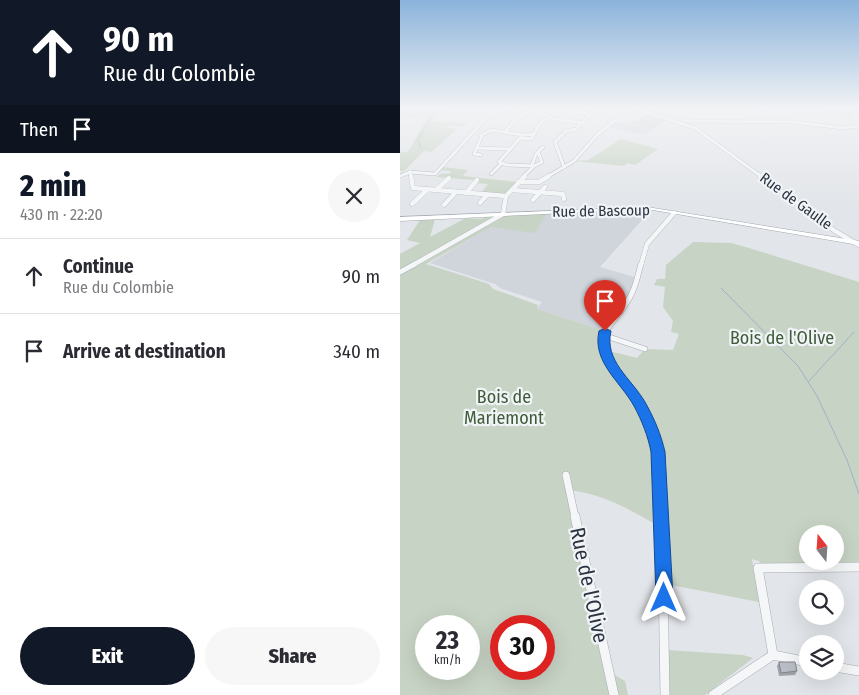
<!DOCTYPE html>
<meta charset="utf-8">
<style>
body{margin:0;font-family:"Fira Sans Condensed",sans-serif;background:#f7f7f7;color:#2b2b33;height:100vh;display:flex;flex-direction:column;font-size:19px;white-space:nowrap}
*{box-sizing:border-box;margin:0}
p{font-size:16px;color:#7c7c81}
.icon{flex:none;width:28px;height:28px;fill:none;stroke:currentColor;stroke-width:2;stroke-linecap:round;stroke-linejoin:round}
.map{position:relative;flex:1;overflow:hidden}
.sheet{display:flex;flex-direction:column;background:#fff;width:400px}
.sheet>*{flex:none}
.banner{background:#111827;color:#fff;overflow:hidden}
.needle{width:32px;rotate:343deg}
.controls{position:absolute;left:399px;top:525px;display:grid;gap:10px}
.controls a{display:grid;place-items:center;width:45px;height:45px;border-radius:50%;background:#fff;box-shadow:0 5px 20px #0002;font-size:25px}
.speed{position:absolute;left:15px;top:615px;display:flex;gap:10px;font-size:25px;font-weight:700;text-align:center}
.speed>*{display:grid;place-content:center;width:65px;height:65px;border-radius:50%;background:#fff;box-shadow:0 5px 20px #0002;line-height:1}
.speed small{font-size:12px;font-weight:400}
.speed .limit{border:8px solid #d22;background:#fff;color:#111}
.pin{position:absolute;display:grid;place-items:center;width:42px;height:42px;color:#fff;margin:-51px -21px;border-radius:50% 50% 50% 0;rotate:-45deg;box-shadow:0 0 5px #0007}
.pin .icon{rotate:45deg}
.me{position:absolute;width:55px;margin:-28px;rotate:0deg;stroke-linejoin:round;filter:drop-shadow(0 0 4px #0008)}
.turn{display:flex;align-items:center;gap:18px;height:105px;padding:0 20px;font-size:22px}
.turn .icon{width:65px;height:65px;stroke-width:2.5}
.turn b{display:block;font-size:35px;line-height:42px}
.then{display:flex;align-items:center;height:48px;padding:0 20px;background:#0003;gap:10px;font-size:19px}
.round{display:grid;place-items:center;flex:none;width:52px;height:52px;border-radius:26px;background:#f7f7f7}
.head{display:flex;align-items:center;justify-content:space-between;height:85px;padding:0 20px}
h1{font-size:30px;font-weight:800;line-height:38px;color:#111827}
.primary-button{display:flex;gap:10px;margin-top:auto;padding:10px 20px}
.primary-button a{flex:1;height:58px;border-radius:30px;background:#111827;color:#fff;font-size:20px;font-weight:800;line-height:58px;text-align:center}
.primary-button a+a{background:#f7f7f7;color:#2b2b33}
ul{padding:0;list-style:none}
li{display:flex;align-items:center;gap:15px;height:75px;padding:0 20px;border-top:1px solid #e1e1e2}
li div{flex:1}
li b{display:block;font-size:19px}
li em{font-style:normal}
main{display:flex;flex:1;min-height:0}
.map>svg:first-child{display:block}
.built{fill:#d0d4db}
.green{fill:#c7d3c4;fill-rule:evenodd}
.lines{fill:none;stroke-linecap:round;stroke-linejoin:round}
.stream{stroke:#9fb2c7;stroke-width:1}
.minor-far4-casing{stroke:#a7acb3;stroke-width:4}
.minor-far3-casing{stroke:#a7acb3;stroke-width:5}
.minor-far2-casing{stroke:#a7acb3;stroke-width:6}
.minor-far1-casing{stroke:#a7acb3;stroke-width:8}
.minor-casing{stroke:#a7acb3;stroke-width:10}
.major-casing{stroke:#a2a9b4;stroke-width:1}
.minor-far4{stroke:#f4f6f8;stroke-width:3}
.minor-far3{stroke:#f4f6f8;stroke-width:4.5}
.minor-far2{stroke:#f4f6f8;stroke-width:5}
.minor-far1{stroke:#f4f6f8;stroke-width:7}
.minor{stroke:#f4f6f8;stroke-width:9}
.major{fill:#fff;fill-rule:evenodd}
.wall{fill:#9fa3aa}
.building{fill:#b9bec6;stroke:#82858b}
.route{fill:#1a73e8;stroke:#114b97}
.labels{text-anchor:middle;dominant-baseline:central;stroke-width:4.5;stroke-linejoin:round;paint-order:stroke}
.far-street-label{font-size:15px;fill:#2b3340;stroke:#f1f4f7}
.park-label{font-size:18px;fill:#3f5b39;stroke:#f1f4f7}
.near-street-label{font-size:21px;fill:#2b3340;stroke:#f1f4f7}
</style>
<main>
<section class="sheet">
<div class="banner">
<div class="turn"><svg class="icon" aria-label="ahead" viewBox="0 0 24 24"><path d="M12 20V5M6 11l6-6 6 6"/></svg><div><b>90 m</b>Rue du Colombie</div></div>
<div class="then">Then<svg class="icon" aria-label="arrive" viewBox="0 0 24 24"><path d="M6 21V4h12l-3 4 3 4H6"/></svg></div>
</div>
<div class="head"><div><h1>2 min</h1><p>430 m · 22:20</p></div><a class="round"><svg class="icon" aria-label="close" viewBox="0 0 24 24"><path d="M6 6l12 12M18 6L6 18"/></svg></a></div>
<ul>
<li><svg class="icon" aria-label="ahead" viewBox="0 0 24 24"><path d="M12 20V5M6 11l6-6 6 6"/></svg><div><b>Continue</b><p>Rue du Colombie</p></div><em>90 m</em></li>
<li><svg class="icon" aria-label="arrive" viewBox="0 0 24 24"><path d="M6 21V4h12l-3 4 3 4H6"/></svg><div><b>Arrive at destination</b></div><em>340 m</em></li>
</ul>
<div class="primary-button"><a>Exit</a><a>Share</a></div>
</section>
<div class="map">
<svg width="459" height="695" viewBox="0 0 459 695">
<rect width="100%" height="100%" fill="#e2e5e9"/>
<g class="built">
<polygon points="216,121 254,128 245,135 209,127"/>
<polygon points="233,210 251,210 200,267 234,277 234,282 227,298 201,330 137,309 142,302 100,288 95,284 30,263 109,216"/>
</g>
<g class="green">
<polygon points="0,108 76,108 72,110 40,112 36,118 32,119 31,121 68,123 61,127 53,125 44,127 57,129 31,152 24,151 4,171 0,171 0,152 7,152 10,149 28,116 2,118"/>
<polygon points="403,108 452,108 454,109 452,119 422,110 398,111"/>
<polygon points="248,113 267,118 254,128 229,123 233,120 238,121"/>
<polygon points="221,139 258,149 235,165 227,163 224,166 174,161 188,160"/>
<polygon points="43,167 68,170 63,176 117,182 107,194 81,193 88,184 75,183 76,180 37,177 40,174 51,173 50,171 41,170"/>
<path d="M146,214L135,233L91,227L26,264L89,284L93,289L138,305L137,309L201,330C194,362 225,382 239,410C257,449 257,484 259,526C228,509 206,495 170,490L211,673L225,681L228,695H0V254L20,243L7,240L20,220L35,219L30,237L66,218L82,219L89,215ZM26,626H69V669H26ZM101,626H144V669H101Z"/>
<path d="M293,242L331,243L349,248L459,282V564L362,565L359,561L352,559L359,602L266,584L264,468L257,440L235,391L205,350L237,358L245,349L273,350L279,334L271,332L273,321L263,307L265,287L254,285L257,279H265L266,265ZM408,534H435V561H408Z"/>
<polygon points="267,650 343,655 353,658 305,695 267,695"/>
</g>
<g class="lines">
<g class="stream">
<polyline points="21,148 18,140 30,119 29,108"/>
<polyline points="321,288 398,366 417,396 447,460 459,494"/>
<polyline points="409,381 454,332"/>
</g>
<defs>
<g id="minor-far4">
<polyline points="147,108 160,110"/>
<polyline points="233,108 295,128 362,177"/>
<polyline points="163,110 189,114"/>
<polyline points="148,118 183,123"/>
<polyline points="285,121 394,122 443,128 459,126"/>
<polyline points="105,132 116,119 135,108"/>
<polygon points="134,134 131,139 120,138 123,135"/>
<polyline points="134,134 141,122 161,111"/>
<polyline points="80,135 82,136 74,154 81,155"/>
<polyline points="82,135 91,130 123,135"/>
<polyline points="120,138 99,162 107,165 134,166 123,177"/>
<polyline points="76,148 111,149"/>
<polyline points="132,165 136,154 143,147"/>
<polyline points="134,166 142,162 138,152"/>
<polyline points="164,167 155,142 166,131 176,129 197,108"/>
<polyline points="10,172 11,177"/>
<polyline points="91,174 101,164"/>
<polyline points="0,176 10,172 35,174 95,108"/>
<polyline points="147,177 174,161 198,134 231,108"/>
</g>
<g id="minor-far3">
<polyline points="11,176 13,188 106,196"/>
<polyline points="360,176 435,231 459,245"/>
<polyline points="118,182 139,182 149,176"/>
<polyline points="36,190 49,178"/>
<polyline points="112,190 163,194 164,199"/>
<polyline points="66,193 77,180"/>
<polyline points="133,200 145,187"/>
<polyline points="80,203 87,195"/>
<polyline points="12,204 28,189"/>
<polyline points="44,205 56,192"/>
<polyline points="13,265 103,214 106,196 125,176"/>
<polyline points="241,265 247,244 274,213"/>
</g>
<g id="minor-far2">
<polyline points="0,272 15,264"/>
<polyline points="203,335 245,349"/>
<path d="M219,376C187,332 210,333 230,297C236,287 238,274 241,264"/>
</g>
<g id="minor-far1">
<path d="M218,375C232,393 248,413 254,435C261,461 260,490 262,517"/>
<polyline points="166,475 175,517"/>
</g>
<g id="minor">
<polyline points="175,516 214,695"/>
<polyline points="262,516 265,695"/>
<polyline points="373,655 358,568 459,567"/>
<polyline points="435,667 459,671"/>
<polyline points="313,695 373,655 408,662"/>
</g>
<polygon id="major" points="247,207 459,241 459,245 247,209 0,221 0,217"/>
</defs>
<use href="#minor-far4" class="minor-far4-casing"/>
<use href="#minor-far3" class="minor-far3-casing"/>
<use href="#minor-far2" class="minor-far2-casing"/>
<use href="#minor-far1" class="minor-far1-casing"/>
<use href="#minor" class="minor-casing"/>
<use href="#major" class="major-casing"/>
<use href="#minor-far4" class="minor-far4"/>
<use href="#minor-far3" class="minor-far3"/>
<use href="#minor-far2" class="minor-far2"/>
<use href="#minor-far1" class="minor-far1"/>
<use href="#minor" class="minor"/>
<use href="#major" class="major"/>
</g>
<polygon class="wall" points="379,662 397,671 395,675 379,676 377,666"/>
<polygon class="building" points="379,662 395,662 397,671 381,673"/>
<linearGradient id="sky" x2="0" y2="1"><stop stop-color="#8bb3db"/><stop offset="0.53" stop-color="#f2f3f5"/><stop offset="1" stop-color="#f2f3f5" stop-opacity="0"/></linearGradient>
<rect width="459" height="205" fill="url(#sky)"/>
<path class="route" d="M205,328L211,331C204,361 231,378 245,402C254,418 261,434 265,452L273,598L270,604L264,606L258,604L256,598L251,452C248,436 242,421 234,406C220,381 192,362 199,331Z"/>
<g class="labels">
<g class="far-street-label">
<text transform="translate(396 201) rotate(36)">Rue de Gaulle</text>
<text transform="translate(201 211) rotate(-1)">Rue de Bascoup</text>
</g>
<g class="park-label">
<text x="382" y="338">Bois de l'Olive</text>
<text x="104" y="397">Bois de<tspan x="104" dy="21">Mariemont</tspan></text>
</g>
<g class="near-street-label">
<text transform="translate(189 585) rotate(78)">Rue de l'Olive</text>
</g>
</g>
</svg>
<div class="controls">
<a><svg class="needle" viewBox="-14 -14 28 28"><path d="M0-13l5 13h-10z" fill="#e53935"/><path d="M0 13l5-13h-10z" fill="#7c7c81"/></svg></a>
<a><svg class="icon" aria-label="search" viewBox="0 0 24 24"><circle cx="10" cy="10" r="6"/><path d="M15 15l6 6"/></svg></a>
<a><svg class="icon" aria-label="layers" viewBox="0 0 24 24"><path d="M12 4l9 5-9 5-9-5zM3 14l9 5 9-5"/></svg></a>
</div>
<div class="speed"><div>23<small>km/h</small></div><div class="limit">30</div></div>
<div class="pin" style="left:205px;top:331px;background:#d93025"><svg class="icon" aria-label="arrive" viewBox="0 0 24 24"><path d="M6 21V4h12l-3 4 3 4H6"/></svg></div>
<svg class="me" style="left:264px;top:598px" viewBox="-20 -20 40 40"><path d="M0-17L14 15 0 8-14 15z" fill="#1a73e8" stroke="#fff" stroke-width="4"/></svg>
</div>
</main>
